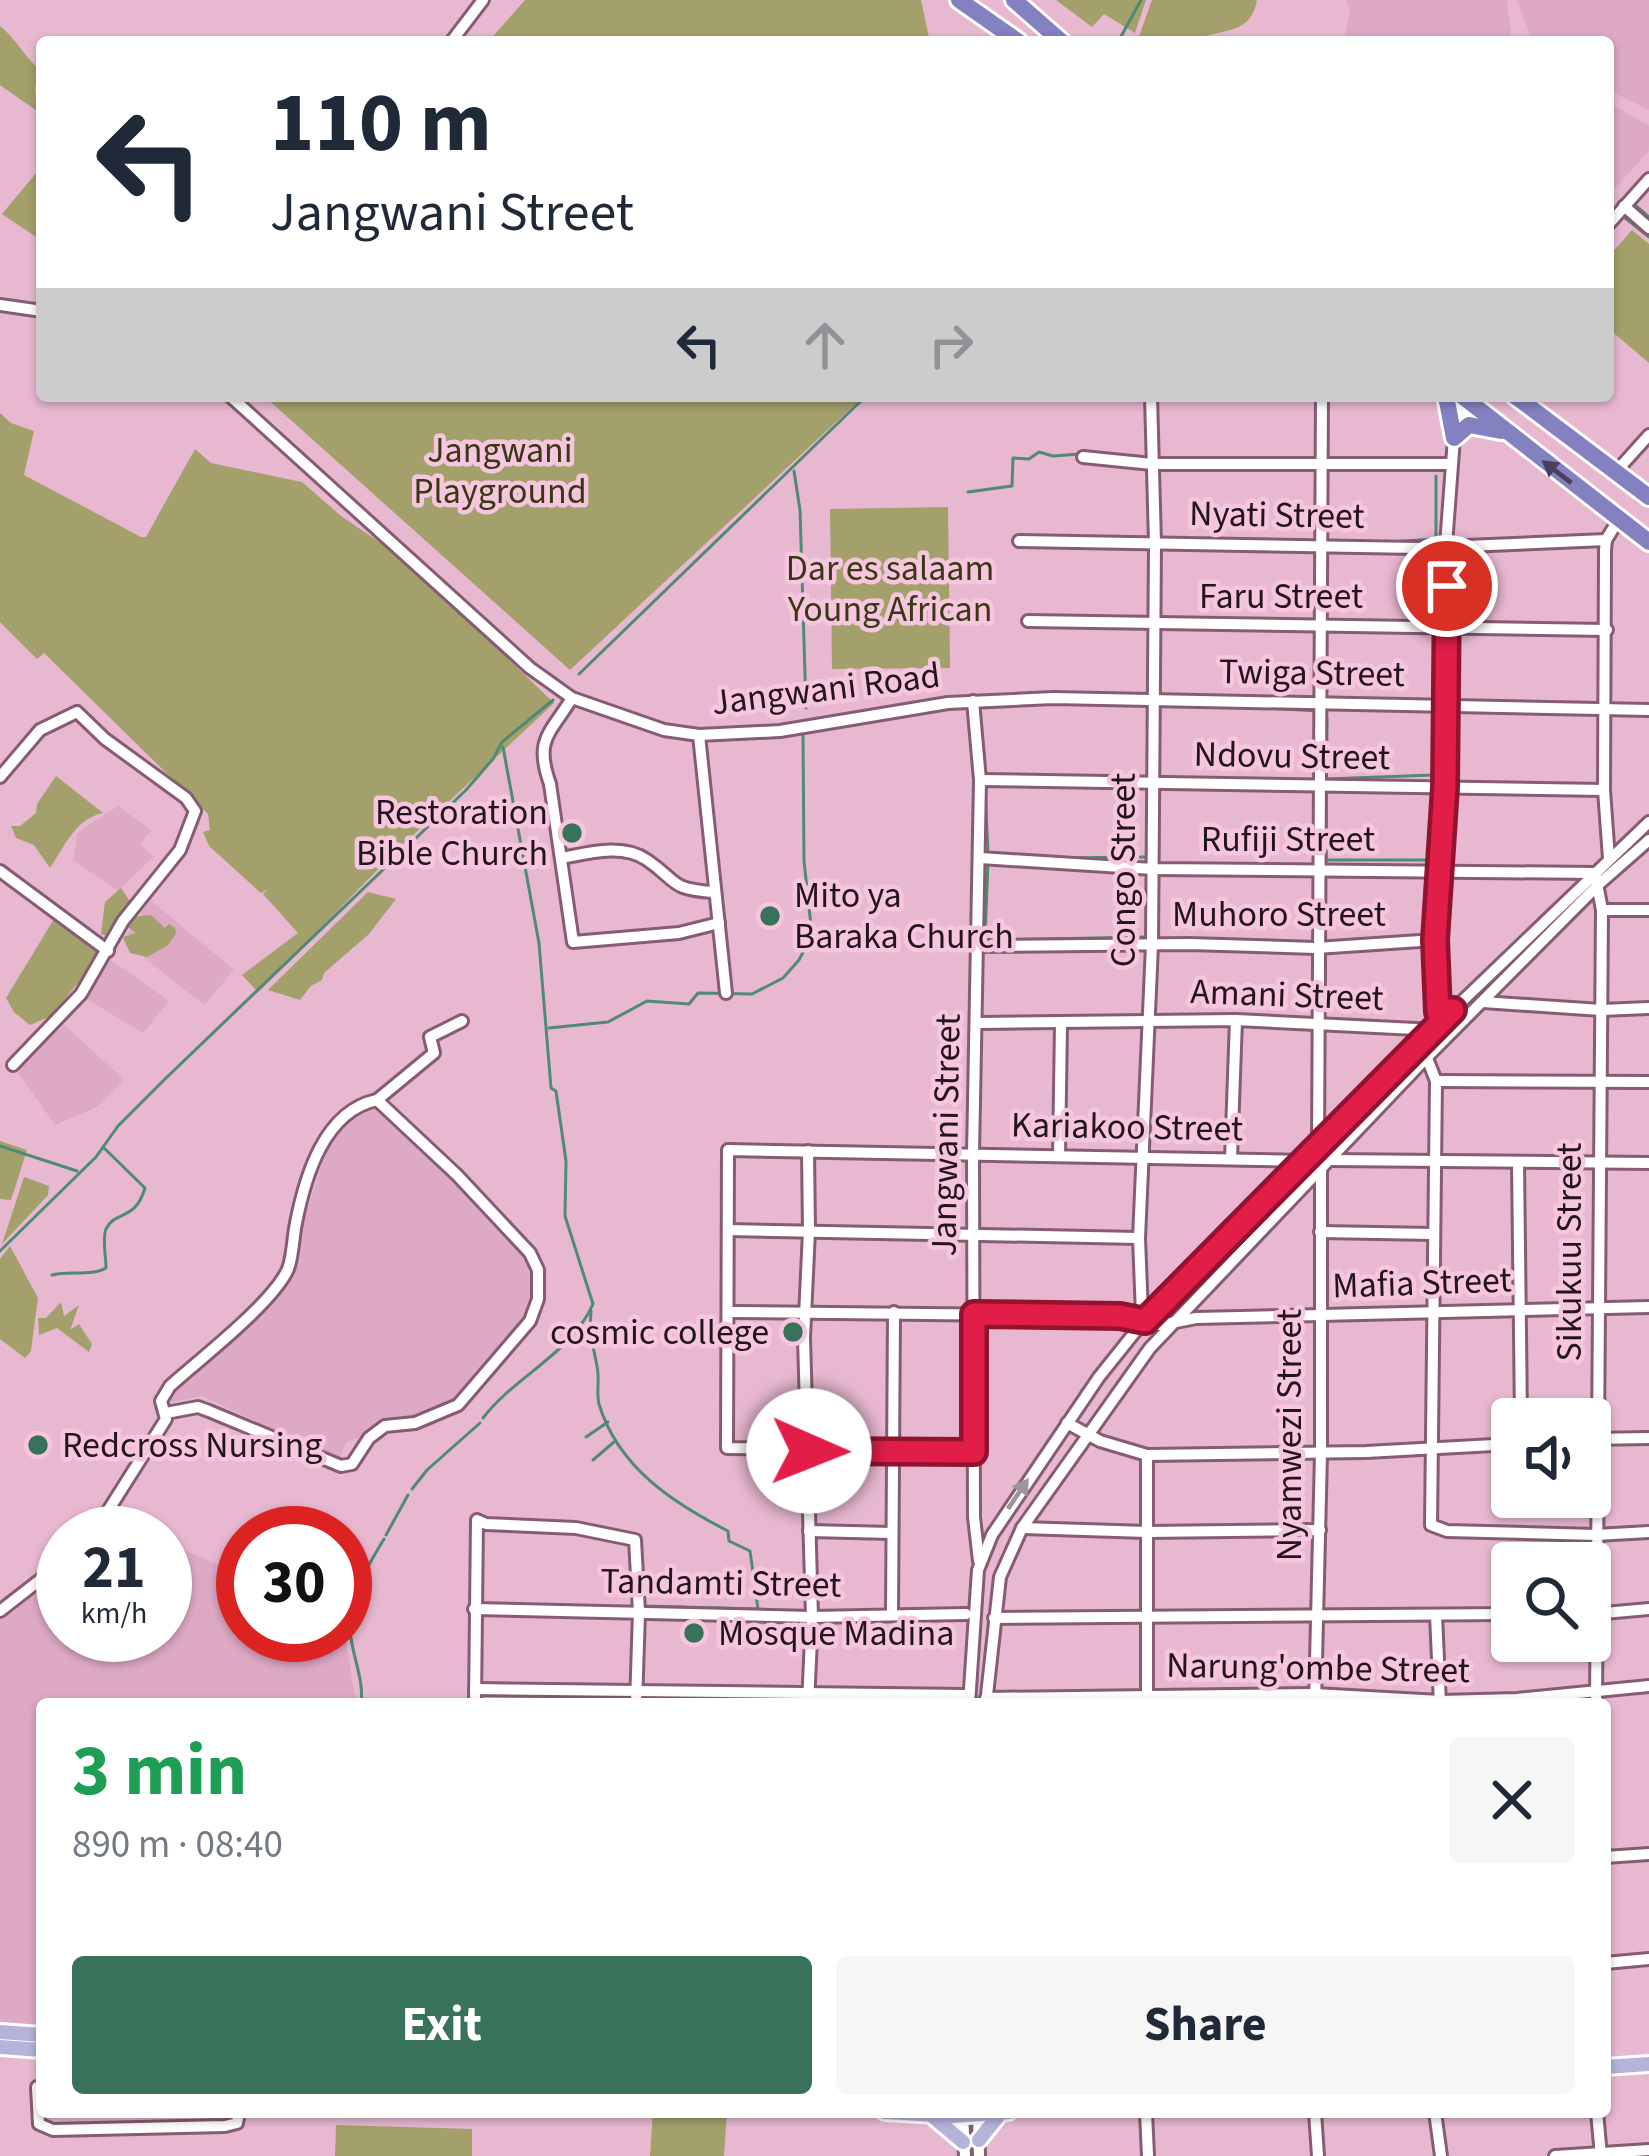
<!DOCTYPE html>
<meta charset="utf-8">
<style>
body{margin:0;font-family:"Source Sans 3",sans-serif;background:#f6f6f7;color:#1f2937;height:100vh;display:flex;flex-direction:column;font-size:45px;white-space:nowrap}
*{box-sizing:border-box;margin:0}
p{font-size:39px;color:#747a83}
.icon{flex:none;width:66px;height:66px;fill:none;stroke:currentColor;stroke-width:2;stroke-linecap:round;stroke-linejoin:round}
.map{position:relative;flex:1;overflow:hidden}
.sheet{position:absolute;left:36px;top:1698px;width:1575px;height:420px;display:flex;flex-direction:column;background:#fff;border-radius:12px;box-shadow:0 3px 9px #0004}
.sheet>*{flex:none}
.top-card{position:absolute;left:36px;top:36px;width:1578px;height:366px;border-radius:12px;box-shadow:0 3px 9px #0004;background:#fff;color:#1f2937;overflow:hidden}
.controls{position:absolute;left:1491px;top:1398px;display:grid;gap:24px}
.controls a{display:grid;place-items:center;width:120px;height:120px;border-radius:12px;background:#fff;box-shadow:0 3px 9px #0004;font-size:60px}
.speed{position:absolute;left:36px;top:1506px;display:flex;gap:24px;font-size:60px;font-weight:700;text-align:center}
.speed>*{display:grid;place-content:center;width:156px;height:156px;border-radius:50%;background:#fff;box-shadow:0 3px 9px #0004;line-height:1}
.speed small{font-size:30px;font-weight:400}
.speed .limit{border:18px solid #d22;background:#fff;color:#111}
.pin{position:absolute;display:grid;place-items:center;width:102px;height:102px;color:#fff;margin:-51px;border:6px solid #fff;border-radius:50%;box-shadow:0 3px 12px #0007}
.me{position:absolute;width:132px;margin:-66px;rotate:91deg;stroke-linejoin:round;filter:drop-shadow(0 0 9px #0008)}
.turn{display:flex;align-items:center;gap:42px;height:252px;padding:0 36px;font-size:54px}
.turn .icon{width:156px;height:156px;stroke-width:2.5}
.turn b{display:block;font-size:84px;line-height:102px}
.lanes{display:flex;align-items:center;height:114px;padding:0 36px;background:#0003;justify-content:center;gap:60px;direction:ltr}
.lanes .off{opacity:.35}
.round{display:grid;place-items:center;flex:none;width:126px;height:126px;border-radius:12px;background:#f6f6f7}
.overview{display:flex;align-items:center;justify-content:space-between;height:204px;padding:0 36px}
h1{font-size:72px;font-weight:700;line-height:90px;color:#1e9e55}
.primary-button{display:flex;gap:24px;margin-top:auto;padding:24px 36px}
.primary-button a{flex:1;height:138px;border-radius:12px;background:#38725b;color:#fff;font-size:48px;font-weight:700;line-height:138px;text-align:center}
.primary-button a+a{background:#f6f6f7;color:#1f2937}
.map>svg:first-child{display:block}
.built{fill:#dea9c5}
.green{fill:#a3a06b}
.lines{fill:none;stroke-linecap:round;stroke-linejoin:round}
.stream{stroke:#4f8a74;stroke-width:3}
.minor-casing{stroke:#865c73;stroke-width:16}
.major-casing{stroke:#fff;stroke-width:20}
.highway-casing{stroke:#fff;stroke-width:22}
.minor{stroke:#fff;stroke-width:10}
.major{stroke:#b5b3d9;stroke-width:14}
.highway{stroke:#8481c0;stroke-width:16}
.oneway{fill:#4a405e}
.oneway2{fill:#9c9599}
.route-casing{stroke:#92132f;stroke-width:30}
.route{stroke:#e11d48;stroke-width:21}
.poi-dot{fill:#38725b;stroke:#f6c5de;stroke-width:4.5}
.labels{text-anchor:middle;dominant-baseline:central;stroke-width:9;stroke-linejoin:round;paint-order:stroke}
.park-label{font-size:36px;fill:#3a3814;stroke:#f6c5de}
.street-label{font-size:36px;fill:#24141d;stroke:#f6c5de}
.poi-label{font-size:36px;fill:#24141d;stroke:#f6c5de;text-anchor:start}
</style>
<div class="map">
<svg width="1649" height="2156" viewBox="0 0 1649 2156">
<rect width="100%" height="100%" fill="#e8b8d1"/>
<g class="built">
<polygon points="1346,0 1507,0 1511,36 1520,42 1343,42 1350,11"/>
<polygon points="1517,0 1649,0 1649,110 1608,90 1608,42 1532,42"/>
<polygon points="1608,102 1649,126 1649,151 1608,196"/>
<polygon points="118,806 151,830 140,845 154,856 118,891 73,860 78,832"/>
<polygon points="150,900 234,970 204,1005 123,941"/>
<polygon points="111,960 169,1001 143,1033 85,998"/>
<polygon points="65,1025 124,1080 97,1107 55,1125 17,1071 35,1048"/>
<polygon points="380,1104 535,1262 536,1298 527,1318 458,1404 346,1442 339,1461 202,1396 169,1403 172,1395 294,1274 301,1230 330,1140 354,1114"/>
<polygon points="165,1542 224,1567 223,1572 243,1580 243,1635 345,1635 356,1704 42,1704 42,2027 0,2023 0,1617 63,1571 63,1635 165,1635"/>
</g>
<g class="green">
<polygon points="525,0 921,0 930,42 488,42"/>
<polygon points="1056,0 1146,0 1135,33 1104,14 1092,27"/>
<path d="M1152,0H1257C1252,30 1231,29 1206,36L1209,42H1137Z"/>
<path d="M0,26C17,40 23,55 39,69L35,88L37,111L0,85Z"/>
<polygon points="42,166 42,241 2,214"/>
<polygon points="1632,230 1649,244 1649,363 1608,328 1608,257"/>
<polygon points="264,396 864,396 570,670"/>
<polygon points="0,413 11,423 34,431 24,475 141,537 146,537 195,449 211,463 302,482 341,516 403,558 554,703 393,854 258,992 242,975 298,933 263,894 268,889 261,893 209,846 203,832 210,830 208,814 44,653 37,659 0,622"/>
<polygon points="948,507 950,668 832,669 830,509"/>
<path d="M56,776L103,813C75,819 65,846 50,868L34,845L16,838L11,826H20L36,813L37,804Z"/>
<polygon points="121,888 131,903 125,907 131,917 151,915 165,928 169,924 175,928 176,934 167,946 147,957 130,953 123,937 136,933 119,921 115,939 101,934 105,902"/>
<polygon points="368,892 396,899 369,934 324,973 322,980 311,986 300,1000 268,990"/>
<polygon points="54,919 104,951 51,1016 30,1025 14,1012 6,998"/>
<polygon points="0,1141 27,1150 11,1200 0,1199"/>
<polygon points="24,1177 49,1186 48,1195 2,1244"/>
<polygon points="10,1246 38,1298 31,1351 25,1358 0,1339 0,1259"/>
<polygon points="61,1302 64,1316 79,1305 70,1330 79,1324 92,1344 89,1352 57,1328 39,1335 38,1318 46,1318"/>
<polygon points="653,2112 727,2112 724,2156 650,2156"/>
<polygon points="336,2125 472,2129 472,2156 335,2156"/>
</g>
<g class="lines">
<g class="stream">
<polyline points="1118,42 1141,0"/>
<polyline points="1635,205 1649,217"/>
<polyline points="1624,217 1649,237"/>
<polyline points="1120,456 1142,457"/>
<polyline points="794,471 800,510 806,708"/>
<polyline points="968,492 1012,486 1013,458 1029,459 1039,452 1053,456 1080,454"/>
<polyline points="1388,542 1436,539 1436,476"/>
<polyline points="579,674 866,396"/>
<polyline points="1245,707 1318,711"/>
<polyline points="1327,719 1326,779 1433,775 1435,725"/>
<polygon points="1432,788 1434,860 1326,860 1326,791"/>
<polyline points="985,789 988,852"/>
<polyline points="1054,858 1147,857"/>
<polyline points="988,861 985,940 1148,937"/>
<polyline points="549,1028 608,1022 647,1001 689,1004 698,993 752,994 783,978 799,960 812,935 804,861 803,736"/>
<polyline points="0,1146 77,1171"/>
<polyline points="0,1251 96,1157 118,1126 165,1079 466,790 493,759 502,742 553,700"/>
<path d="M52,1275C68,1271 93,1276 106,1268C106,1256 102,1239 106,1229C115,1210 135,1222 145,1188L103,1147"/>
<path d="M591,1311C589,1333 593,1345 597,1366C600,1379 596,1392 599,1404C618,1468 675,1504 728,1531L729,1541L750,1551L758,1609L645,1606"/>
<path d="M483,1418C515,1376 571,1354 593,1304L565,1216L566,1161L556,1091L551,1088L539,943L503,747"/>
<polyline points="586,1437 608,1422"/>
<polyline points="593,1460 614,1442"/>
<polyline points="412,1489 427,1470 480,1423"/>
<polyline points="386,1535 408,1495"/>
<path d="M361,1704C364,1681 354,1660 351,1638C345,1602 366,1569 384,1539"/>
</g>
<defs>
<g id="minor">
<polyline points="451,42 483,0"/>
<polyline points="1624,206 1649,228"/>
<polyline points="1608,225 1649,179"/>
<polyline points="0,305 42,311"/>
<polyline points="230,396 530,668 572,698 664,730 699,735 780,731 948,703 1053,698 1649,710"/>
<polyline points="1083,457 1152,464 1452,464"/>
<polyline points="1622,465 1649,435"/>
<polyline points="1019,541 1418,548 1606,540"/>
<polyline points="1028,621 1607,630"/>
<path d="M572,698C550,734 534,739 550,784L573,942L679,933L719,923"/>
<polyline points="973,701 980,780 973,1154 974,1517 979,1561"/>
<polyline points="699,735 726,993"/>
<polyline points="0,777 40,730 77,712 105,739 186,798 195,811 180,850 123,921 81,994 13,1065"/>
<polyline points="980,780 1604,790"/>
<path d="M562,858C588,853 623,843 647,860C679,882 669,889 713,892"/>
<polyline points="980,858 1153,869 1595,873 1602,910 1596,1704"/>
<polyline points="1609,859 1604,790 1605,550 1606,540 1619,519"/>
<polyline points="0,871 108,951"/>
<polyline points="1602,910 1649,910"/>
<polyline points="979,946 1189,944 1316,948 1435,940"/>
<polyline points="1483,1002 1601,1010 1649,1008"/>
<polyline points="1453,1010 1438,1012 1435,940 1445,787 1446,545 1454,438 1467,398"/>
<polyline points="978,1023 1236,1020 1436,1030"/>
<polyline points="1425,1053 1436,1081 1431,1525 1447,1531 1596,1535 1649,1532"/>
<polyline points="1436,1081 1649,1082"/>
<polyline points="377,1100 434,1053 430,1037 462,1021"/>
<polyline points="1318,1149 1322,396"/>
<polyline points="1059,1155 1061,1024"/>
<polyline points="1231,1159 1236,1020"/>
<polyline points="1329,1160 1649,1163"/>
<polyline points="1518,1162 1521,1419"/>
<polyline points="729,1230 1139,1238"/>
<polyline points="1320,1232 1433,1234"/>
<polyline points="730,1312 1120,1316 1161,1325 1196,1318 1649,1307"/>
<polyline points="1147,1317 1142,1315 1139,1238 1152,945 1155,543 1151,396"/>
<polyline points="1067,1423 1100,1441 1147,1455 1366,1452 1512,1444"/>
<polyline points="1590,1439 1649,1438"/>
<polyline points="974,1452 727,1448 728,1150 1308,1161"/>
<polyline points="1147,1455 1147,1704"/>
<polyline points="1022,1528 1147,1532 1320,1530"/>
<polyline points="809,1531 892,1533"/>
<path d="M94,1533L166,1419L161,1401L170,1386C200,1359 273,1303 288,1269C293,1256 293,1237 296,1223C305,1177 324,1111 377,1100L457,1175L530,1253L538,1270V1299L530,1321L458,1405L415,1423L385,1426L369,1438L352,1464L341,1466L209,1411L198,1407L166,1413"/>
<polyline points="474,1609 812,1617 966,1614"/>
<polyline points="0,1611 63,1562"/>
<polyline points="892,1614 894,1312"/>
<polyline points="1593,1614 1649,1609"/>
<polyline points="1436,1615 1440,1704"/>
<polyline points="994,1618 1512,1614"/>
<polyline points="475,1689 966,1695"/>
<polyline points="986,1698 1315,1694 1440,1701 1517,1699 1649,1686"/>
<polyline points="475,1704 477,1520 486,1524 576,1528 635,1540 639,1612 636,1704"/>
<polyline points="808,1704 812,1617 804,1338 809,1231 808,1151"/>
<polyline points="969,1704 978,1570 992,1535 1099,1377 1147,1317 1308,1161 1453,1010 1649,822"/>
<polyline points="986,1704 1000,1577 1022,1528 1150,1348 1428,1056 1599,884 1649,840"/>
<polyline points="1315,1704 1321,1453 1321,1167"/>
<polyline points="1605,1857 1649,1854"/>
<polyline points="1605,1963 1649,1959"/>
<polyline points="37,2087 39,2124 53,2130 225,2126 237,2123 239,2112"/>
<polyline points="963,2112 965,2156"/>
<polyline points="978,2112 979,2156"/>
<polyline points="1146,2112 1148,2156"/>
<polyline points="1315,2112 1318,2156"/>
<polyline points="1435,2112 1441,2156"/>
<polyline points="1597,2112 1601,2156"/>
<polyline points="1555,2156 1649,2150"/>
</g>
<g id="major">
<polyline points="0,2032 42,2035"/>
<polyline points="0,2047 42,2050"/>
<polyline points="1605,2067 1649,2064"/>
<polyline points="885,2112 953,2116 1009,2112"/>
<polyline points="931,2115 963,2142"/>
<polyline points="979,2140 999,2115"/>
</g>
<g id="highway">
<polyline points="959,0 1019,42"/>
<polyline points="1014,0 1062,42"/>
<polyline points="1446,396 1454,438 1469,425 1501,431"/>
<polyline points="1462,396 1649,542"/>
<polyline points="1515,396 1649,497"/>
</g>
</defs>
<use href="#minor" class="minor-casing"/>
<use href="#major" class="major-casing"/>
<use href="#highway" class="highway-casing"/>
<use href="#minor" class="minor"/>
<use href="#major" class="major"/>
<use href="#highway" class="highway"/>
</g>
<defs><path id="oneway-solid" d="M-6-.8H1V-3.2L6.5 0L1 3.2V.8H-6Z" transform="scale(3)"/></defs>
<use class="oneway" href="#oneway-solid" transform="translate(1557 472) rotate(-143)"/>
<use class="oneway2" href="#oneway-solid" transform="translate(1018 1494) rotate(-56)"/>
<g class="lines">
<defs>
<polyline id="route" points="809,1451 974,1452 974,1314 1120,1316 1145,1321 1453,1010 1438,1012 1435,940 1445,787 1447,586"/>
</defs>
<use href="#route" class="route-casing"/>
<use href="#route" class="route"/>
</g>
<g class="poi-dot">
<circle cx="572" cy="833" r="12"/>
<circle cx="770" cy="916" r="12"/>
<circle cx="793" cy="1332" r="12"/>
<circle cx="38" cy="1445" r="12"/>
<circle cx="694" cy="1633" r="12"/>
</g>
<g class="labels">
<g class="park-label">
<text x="500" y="450">Jangwani<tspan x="500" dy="41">Playground</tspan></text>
<text x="890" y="568">Dar es salaam<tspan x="890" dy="41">Young African</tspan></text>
</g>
<g class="street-label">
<text transform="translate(1277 515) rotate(1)">Nyati Street</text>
<text x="1281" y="596">Faru Street</text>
<text transform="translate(1312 673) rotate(1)">Twiga Street</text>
<text transform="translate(826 689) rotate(-7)">Jangwani Road</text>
<text transform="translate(1292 756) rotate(1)">Ndovu Street</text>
<text x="1288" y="839">Rufiji Street</text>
<text transform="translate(1123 870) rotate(-90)">Congo Street</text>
<text x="1279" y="914">Muhoro Street</text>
<text transform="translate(1287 995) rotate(2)">Amani Street</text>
<text transform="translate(1127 1127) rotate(1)">Kariakoo Street</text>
<text transform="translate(946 1135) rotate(-89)">Jangwani Street</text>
<text transform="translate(1569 1252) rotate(-90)">Sikukuu Street</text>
<text transform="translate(1422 1283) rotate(-2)">Mafia Street</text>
<text transform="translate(1289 1435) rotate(-90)">Nyamwezi Street</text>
<text transform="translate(721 1583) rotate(1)">Tandamti Street</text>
<text transform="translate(1318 1668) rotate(1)">Narung'ombe Street</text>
</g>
<g class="poi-label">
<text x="548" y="812" text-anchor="end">Restoration<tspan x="548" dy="41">Bible Church</tspan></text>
<text x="794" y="895">Mito ya<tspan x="794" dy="41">Baraka Church</tspan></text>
<text x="769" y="1332" text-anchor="end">cosmic college</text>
<text x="62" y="1445">Redcross Nursing</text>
<text x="718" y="1633">Mosque Madina</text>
</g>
</g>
</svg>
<div class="controls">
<a><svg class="icon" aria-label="sound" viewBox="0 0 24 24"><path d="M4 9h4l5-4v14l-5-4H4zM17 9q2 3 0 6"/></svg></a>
<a><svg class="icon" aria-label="search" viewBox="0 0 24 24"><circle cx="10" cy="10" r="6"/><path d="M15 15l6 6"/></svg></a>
</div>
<div class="speed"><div>21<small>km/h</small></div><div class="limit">30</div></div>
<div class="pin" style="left:1447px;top:586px;background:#d93025"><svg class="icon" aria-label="arrive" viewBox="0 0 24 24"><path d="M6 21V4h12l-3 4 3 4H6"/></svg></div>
<svg class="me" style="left:809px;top:1451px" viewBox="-20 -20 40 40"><circle r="19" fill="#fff"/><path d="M0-13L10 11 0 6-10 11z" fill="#e11d48"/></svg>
<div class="top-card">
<div class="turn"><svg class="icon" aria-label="left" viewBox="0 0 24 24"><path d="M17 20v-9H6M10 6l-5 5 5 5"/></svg><div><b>110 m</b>Jangwani Street</div></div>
<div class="lanes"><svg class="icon" aria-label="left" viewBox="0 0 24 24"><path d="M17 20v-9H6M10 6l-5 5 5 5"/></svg><svg class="icon off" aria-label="ahead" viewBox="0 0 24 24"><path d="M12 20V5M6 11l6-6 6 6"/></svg><svg class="icon off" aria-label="right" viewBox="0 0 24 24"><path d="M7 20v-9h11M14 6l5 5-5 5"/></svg></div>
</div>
<section class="sheet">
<div class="overview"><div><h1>3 min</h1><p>890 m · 08:40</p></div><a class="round"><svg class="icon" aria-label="close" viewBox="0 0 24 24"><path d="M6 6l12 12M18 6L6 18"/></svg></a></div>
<div class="primary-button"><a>Exit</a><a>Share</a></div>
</section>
</div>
